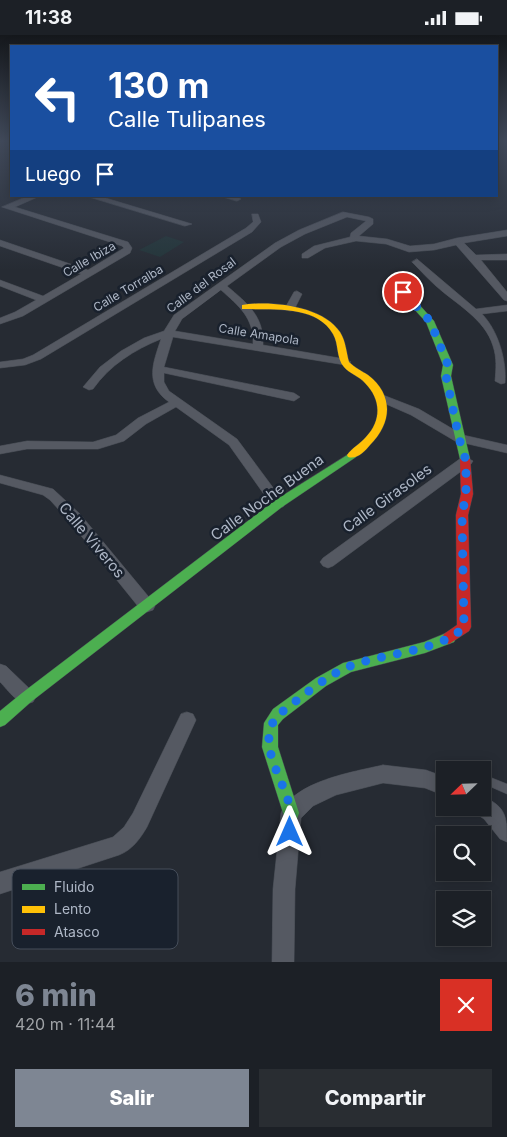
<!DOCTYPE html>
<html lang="es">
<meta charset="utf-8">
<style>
body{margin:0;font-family:Inter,sans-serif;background:#292d32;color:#f1f3f6;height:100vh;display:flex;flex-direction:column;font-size:19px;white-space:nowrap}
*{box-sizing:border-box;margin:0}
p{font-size:16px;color:#a0a3a7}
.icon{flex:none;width:28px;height:28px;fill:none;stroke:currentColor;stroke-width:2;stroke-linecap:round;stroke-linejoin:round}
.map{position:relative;height:927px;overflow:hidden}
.details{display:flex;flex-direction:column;background:#1c2026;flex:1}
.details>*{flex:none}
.guide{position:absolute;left:10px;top:10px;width:488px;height:152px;border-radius:0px;box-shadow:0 2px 12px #0003,0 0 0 1px #3a3e43;background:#1a4fa0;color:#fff;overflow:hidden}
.needle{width:32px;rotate:247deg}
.controls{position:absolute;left:436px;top:726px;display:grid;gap:10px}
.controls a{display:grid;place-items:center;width:55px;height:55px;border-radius:0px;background:#1c2026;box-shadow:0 2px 12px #0003,0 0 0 1px #3a3e43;font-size:25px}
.pin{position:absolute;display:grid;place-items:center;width:42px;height:42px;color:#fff;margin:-21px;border:2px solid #fff;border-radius:50%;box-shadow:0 1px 5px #0007}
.me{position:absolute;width:55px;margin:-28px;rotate:0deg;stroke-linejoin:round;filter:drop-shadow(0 0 4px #0008)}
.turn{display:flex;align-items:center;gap:18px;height:105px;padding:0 15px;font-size:22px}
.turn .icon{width:65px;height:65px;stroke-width:2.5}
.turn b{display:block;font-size:35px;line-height:42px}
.then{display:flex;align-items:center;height:48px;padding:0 15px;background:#0003;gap:10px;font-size:19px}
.round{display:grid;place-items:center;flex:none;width:52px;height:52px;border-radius:0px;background:#292d32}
.summary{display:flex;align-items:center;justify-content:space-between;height:85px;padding:0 15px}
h1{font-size:30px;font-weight:800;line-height:38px;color:#7e8693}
.primary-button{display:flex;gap:10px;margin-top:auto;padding:10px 15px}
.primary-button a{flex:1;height:58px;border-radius:0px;background:#7e8693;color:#fff;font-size:20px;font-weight:800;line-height:58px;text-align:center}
.primary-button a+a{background:#292d32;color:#f1f3f6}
.status{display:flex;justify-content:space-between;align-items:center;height:35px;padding:0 25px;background:#1c2026;direction:ltr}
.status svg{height:14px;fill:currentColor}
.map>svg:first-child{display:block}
.green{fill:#233539}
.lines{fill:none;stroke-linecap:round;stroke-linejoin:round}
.lane-casing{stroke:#434850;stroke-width:1}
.street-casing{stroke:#434850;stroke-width:1}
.fast-casing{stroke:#434850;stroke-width:1}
.slow-casing{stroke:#434850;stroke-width:1}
.jam-casing{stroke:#434850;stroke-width:1}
.lane{fill:#555962;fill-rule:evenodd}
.street{fill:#555962;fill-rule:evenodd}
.fast{fill:#4caf50;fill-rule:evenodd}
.slow{fill:#ffc107;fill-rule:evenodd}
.jam{fill:#c62828;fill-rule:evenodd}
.route{stroke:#1a73e8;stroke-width:9;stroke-dasharray:0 16.2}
.labels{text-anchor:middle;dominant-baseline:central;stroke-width:5;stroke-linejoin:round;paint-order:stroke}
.far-street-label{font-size:12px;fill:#aeb7c6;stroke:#19212d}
.street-label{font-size:15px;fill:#aeb7c6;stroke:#19212d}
.key{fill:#19212d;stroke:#464e5b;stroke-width:1}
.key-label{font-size:14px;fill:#aeb7c6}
</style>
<div class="status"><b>11:38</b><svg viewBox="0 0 49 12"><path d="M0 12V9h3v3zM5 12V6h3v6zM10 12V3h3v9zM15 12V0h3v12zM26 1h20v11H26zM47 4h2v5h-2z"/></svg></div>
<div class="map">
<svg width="507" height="927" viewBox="0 0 507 927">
<rect width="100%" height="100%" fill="#262b33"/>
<polygon class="green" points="166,201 184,207 160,222 139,215"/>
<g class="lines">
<defs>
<polygon id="lane" points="482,739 507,749 507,759 482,748"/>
<g id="street">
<polygon points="28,161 40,161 15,172 128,207 132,213 130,218 23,281 0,289 0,283 15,277 36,265 0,251 0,245 43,261 81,239 0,211 0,205 88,235 124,213 122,211 2,172"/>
<polygon points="86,161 99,161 192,189 185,191"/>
<polygon points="220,161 235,161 241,164 237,166"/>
<path d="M343,177L369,182L373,184V189L359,201L387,204L410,211L434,209L457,203L507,195V201L464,208L476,220L507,219V225H481L507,257V266L504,265L456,210L434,215L409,217L386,209L356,206L325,213L308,223H302V219L314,211L350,202L351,198L366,186L347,182L305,199L281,212L227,251C248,269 264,281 263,310L345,324L351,327L345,330L173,302L164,332L294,358L300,362L294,366L164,338V347L169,356L237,404L283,466L285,469L283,472H273L229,410L176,372L146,389L124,406L98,414H27L0,419V411L27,406L93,407L116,400L138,383L169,367C144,349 153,328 161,304C134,315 110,330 93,354L89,355L83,352L100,332L121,316L144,303L164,296L174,280L275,208L299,195ZM221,255C239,271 254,283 253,309L175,296L182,284Z"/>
<polygon points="252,179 258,179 261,187 252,197 41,324 25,330 0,333 0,327 23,324 33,320 246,193 253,187"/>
<path d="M417,224L476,274L507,270V276L482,279C498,295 507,326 505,348L501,349L495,346C496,334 497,323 493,311C485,284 456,269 436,251C428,244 421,236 414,229L412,227Z"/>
<polygon points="297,256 302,259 294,275 290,276 286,275 285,273 294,257"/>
<polygon points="383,360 419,374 463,400 507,410 507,418 455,406 411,380 379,366 377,364"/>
<polygon points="466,422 473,426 471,429 333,531 328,533 323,531 320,527 323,523 461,423"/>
<polygon points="0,440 53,454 80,479 153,567 155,571 153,575 147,577 141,575 70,487 50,465 43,460 0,448"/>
<path d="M0,629L6,631L33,657L36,662L33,667C19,673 9,656 0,647Z"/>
<path d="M187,677L193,679L196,685L147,792C140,804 132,815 119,820L0,859V837L113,802L124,792L133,778L181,679Z"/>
<path d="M383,730L426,735L445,742V761L425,753L383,748L336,760L313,771L301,783L295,854L294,927H272L273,854L281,778C294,746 353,737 383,730Z"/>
<path d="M482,761C507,772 507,782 507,807L500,804L484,784L475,778L473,772H482Z"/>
</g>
<g id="fast">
<polygon points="400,255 406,255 434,286 453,330 451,341 470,424 469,426 461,426 460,424 441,341 443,330 426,287 400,259"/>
<polygon points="352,417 356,418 357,420 356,422 282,472 32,666 5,690 0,692 0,676 22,658 274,466"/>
<polygon points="449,597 454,599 456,603 454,607 425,618 351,637 326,651 283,684 278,690 278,712 299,778 297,784 291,786 285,784 262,712 264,688 273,674 316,643 343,628 424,607"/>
</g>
<path id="slow" d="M242,270C271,265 323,271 340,297C346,307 346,316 349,327C355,333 362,336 368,340C394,360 392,388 370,410C365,416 357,425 348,422L347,420C352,413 360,409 366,402C382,385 381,364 365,348C359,341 350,339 344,332C336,323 339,309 333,299C317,270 273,275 245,274H242Z"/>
<polygon id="jam" points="465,421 470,424 473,459 468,480 471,592 469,596 449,609 444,607 442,603 444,599 457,590 456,480 461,459 460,424"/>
</defs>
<use href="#lane" class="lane-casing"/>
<use href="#street" class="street-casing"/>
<use href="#fast" class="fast-casing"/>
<use href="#slow" class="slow-casing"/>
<use href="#jam" class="jam-casing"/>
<use href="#lane" class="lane"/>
<use href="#street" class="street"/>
<use href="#fast" class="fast"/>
<use href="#slow" class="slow"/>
<use href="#jam" class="jam"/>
</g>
<linearGradient id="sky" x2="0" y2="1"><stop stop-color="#15181c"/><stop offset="0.45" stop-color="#414a5b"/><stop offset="1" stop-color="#414a5b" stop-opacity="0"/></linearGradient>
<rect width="507" height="235" fill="url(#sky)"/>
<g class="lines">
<path class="route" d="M290,797C290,791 292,784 291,778C287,747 253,709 278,680C299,664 324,642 348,632C381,618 440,617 464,592L462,480L466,459V426L459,403L446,341L448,330L430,286L403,257"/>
</g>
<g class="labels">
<g class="far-street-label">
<text transform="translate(89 224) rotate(-30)">Calle Ibiza</text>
<text transform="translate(201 250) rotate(-37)">Calle del Rosal</text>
<text transform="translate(128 253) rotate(-31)">Calle Torralba</text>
<text transform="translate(259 299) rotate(9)">Calle Amapola</text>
</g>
<g class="street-label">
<text transform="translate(267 462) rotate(-36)">Calle Noche Buena</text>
<text transform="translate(387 463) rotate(-36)">Calle Girasoles</text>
<text transform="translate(92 505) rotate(50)">Calle Viveros</text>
</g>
</g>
<rect x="12" y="834" width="166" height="80" rx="8" class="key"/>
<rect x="22" y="849" width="23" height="6" fill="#4caf50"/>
<rect x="22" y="871" width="23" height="7" fill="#ffc107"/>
<rect x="22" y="894" width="23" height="6" fill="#c62828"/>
<g class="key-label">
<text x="54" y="857">Fluido</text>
<text x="54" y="879">Lento</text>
<text x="54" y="902">Atasco</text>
</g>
</svg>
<div class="controls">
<a><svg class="needle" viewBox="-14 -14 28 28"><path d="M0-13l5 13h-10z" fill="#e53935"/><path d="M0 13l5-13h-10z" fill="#a0a3a7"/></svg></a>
<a><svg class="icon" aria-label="search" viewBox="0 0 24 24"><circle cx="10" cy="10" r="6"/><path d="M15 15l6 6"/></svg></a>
<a><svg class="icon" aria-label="layers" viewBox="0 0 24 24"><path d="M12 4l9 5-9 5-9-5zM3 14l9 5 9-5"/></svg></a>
</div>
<div class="pin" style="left:403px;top:257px;background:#d93025"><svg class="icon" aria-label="arrive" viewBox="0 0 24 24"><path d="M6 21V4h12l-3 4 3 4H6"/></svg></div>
<svg class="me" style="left:290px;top:797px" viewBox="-20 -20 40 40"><path d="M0-17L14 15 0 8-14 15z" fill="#1a73e8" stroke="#fff" stroke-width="4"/></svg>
<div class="guide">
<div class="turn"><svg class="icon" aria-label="left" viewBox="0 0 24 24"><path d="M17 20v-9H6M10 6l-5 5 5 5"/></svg><div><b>130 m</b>Calle Tulipanes</div></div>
<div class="then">Luego<svg class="icon" aria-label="arrive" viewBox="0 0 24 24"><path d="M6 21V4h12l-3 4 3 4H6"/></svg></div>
</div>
</div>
<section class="details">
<div class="summary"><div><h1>6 min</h1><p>420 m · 11:44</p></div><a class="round" style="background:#d93025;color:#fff"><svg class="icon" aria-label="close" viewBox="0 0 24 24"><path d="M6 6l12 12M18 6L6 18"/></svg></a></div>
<div class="primary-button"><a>Salir</a><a>Compartir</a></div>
</section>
